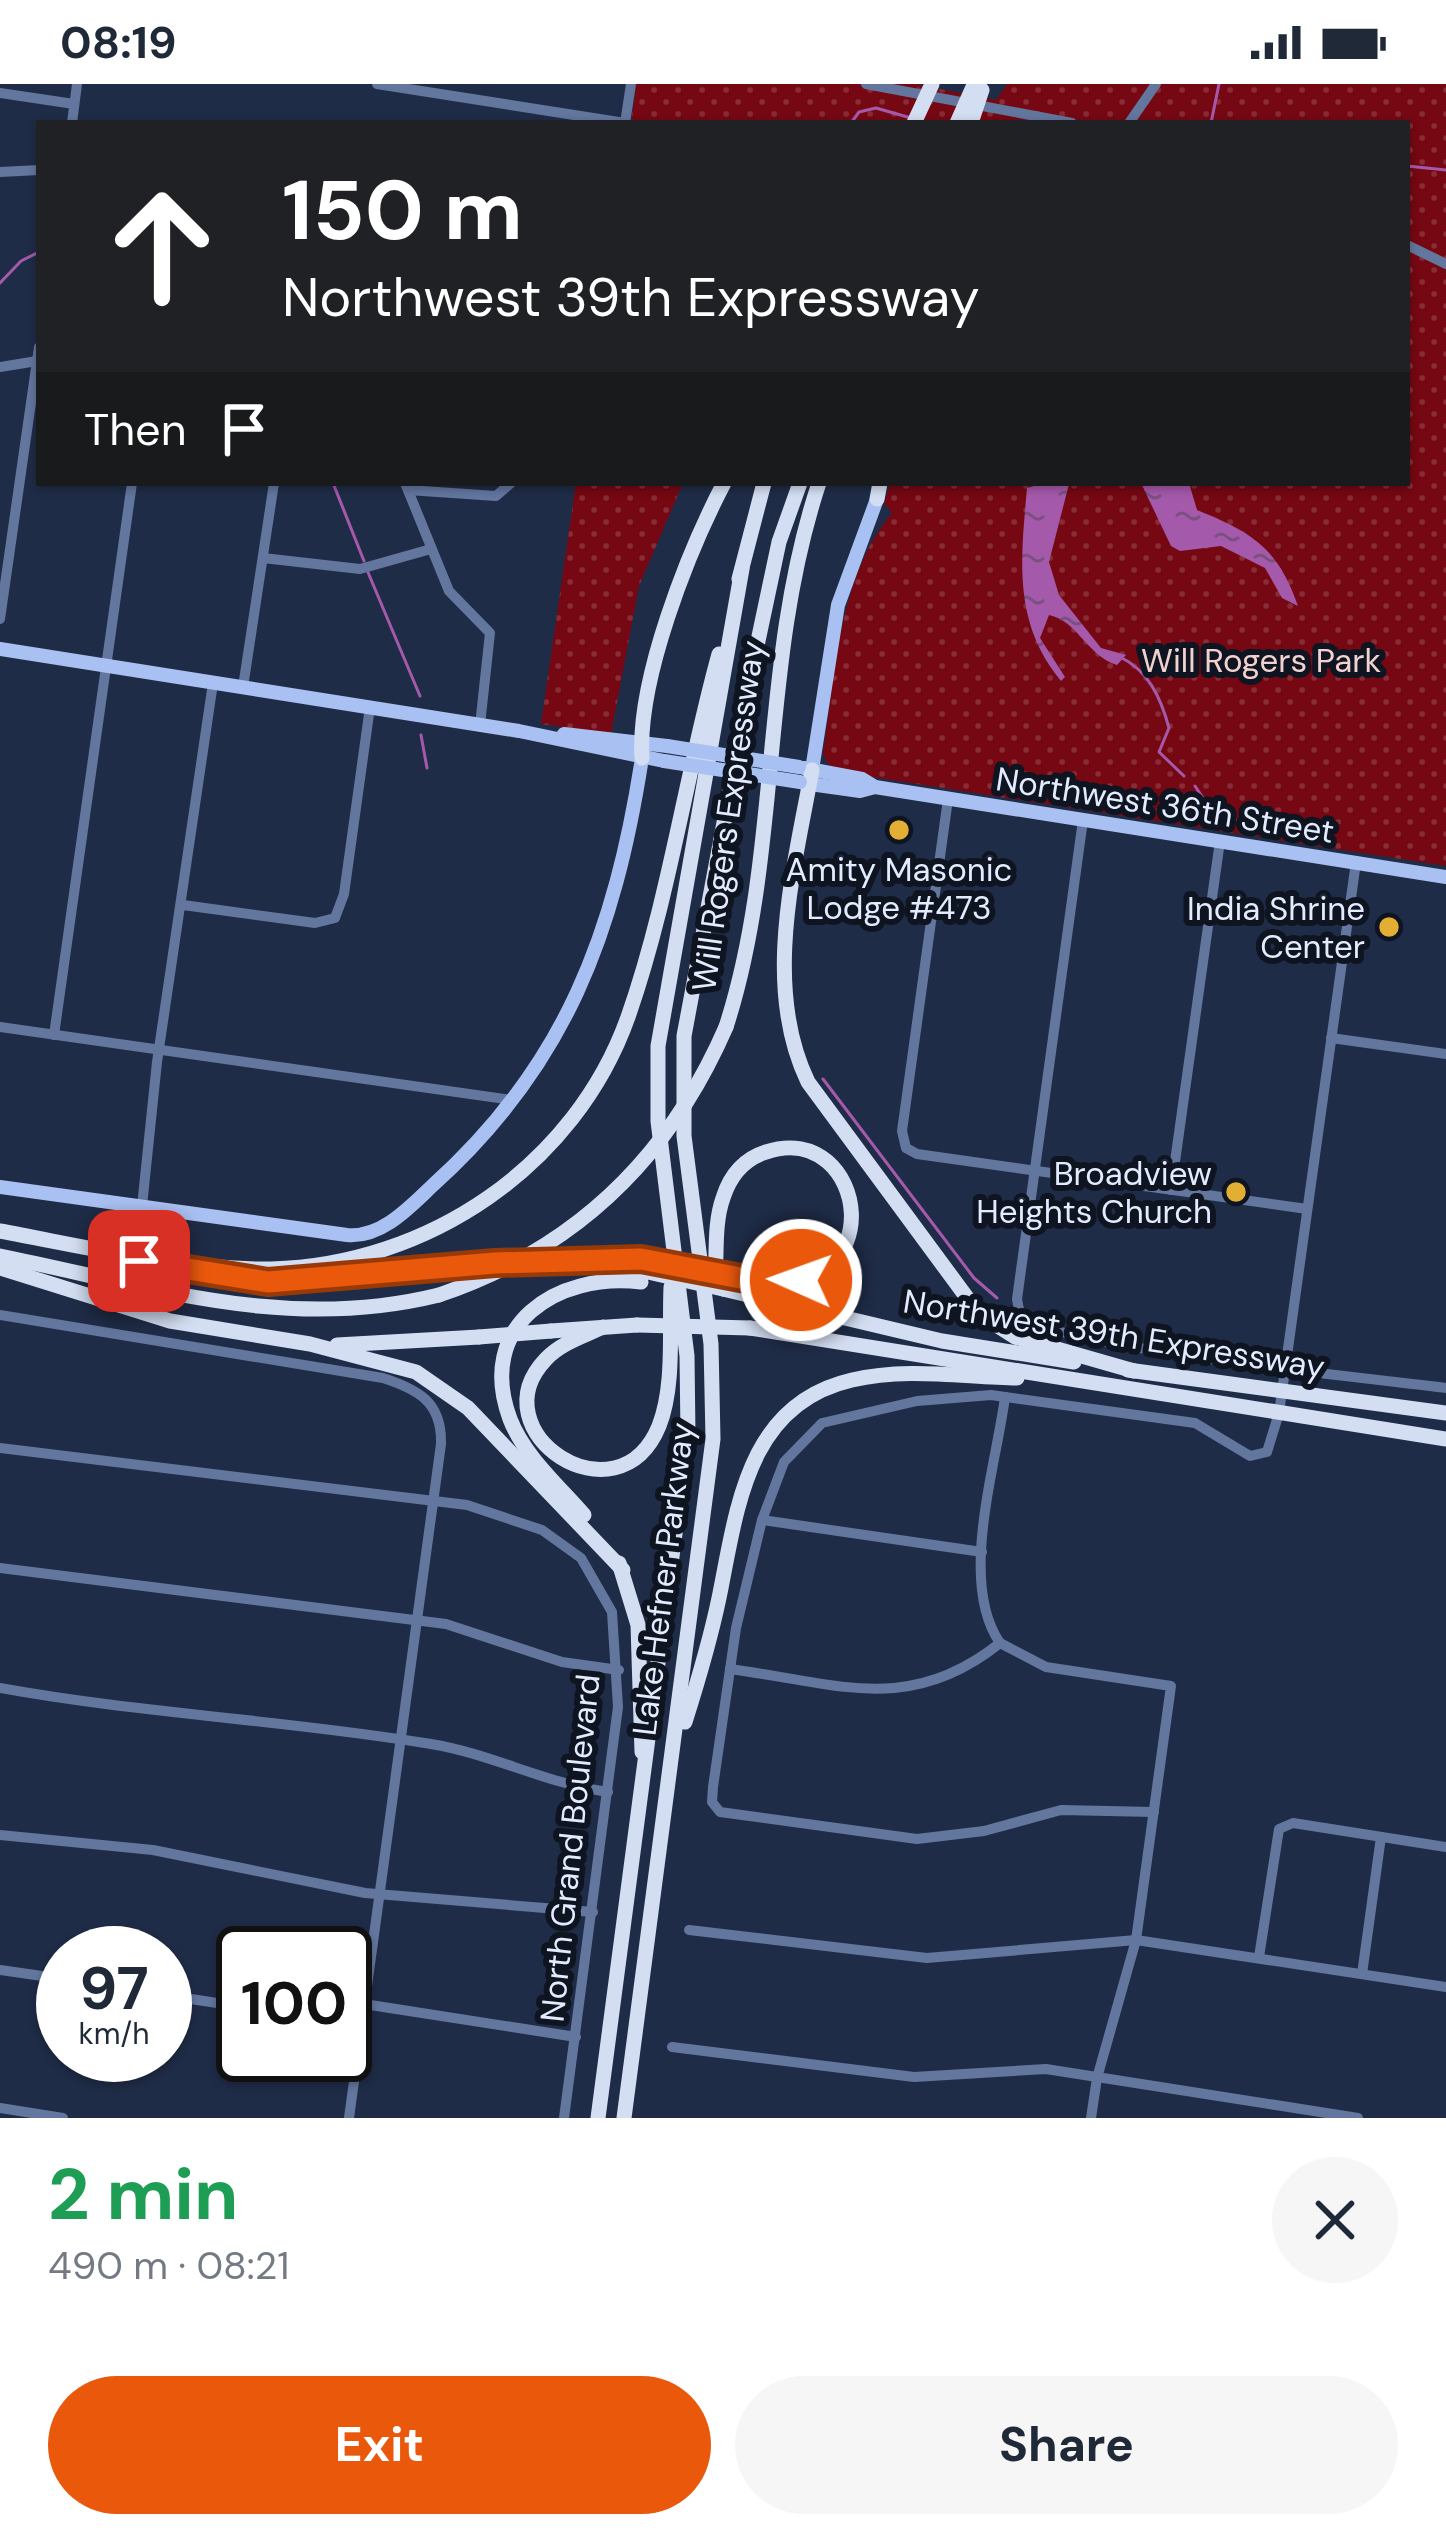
<!DOCTYPE html>
<meta charset="utf-8">
<style>
body{margin:0;font-family:"DM Sans",sans-serif;background:#f6f6f7;color:#1f2937;height:100vh;display:flex;flex-direction:column;font-size:45px;white-space:nowrap}
*{box-sizing:border-box;margin:0}
p{font-size:39px;color:#747a83}
.icon{flex:none;width:66px;height:66px;fill:none;stroke:currentColor;stroke-width:2;stroke-linecap:round;stroke-linejoin:round}
.map{position:relative;height:2034px;overflow:hidden}
.side{display:flex;flex-direction:column;background:#fff;flex:1}
.side>*{flex:none}
.hud{position:absolute;left:36px;top:36px;width:1374px;height:366px;border-radius:0px;box-shadow:0 3px 9px #0004;background:#202124;color:#fff;overflow:hidden}
.speed{position:absolute;left:36px;top:1842px;display:flex;gap:24px;font-size:60px;font-weight:700;text-align:center}
.speed>*{display:grid;place-content:center;width:156px;height:156px;border-radius:50%;background:#fff;box-shadow:0 3px 9px #0004;line-height:1}
.speed small{font-size:30px;font-weight:400}
.speed .limit{border:6px solid #111;border-radius:18px;background:#fff;color:#111}
.pin{position:absolute;display:grid;place-items:center;width:102px;height:102px;color:#fff;margin:-51px;border-radius:24px;box-shadow:0 6px 18px #0006}
.me{position:absolute;width:132px;margin:-66px;rotate:272deg;stroke-linejoin:round;filter:drop-shadow(0 0 9px #0008)}
.turn{display:flex;align-items:center;gap:42px;height:252px;padding:0 48px;font-size:54px}
.turn .icon{width:156px;height:156px;stroke-width:2.5}
.turn b{display:block;font-size:84px;line-height:102px}
.then{display:flex;align-items:center;height:114px;padding:0 48px;background:#0003;gap:24px;font-size:45px}
.round{display:grid;place-items:center;flex:none;width:126px;height:126px;border-radius:63px;background:#f6f6f7}
.summary{display:flex;align-items:center;justify-content:space-between;height:204px;padding:0 48px}
h1{font-size:72px;font-weight:700;line-height:90px;color:#1e9e55}
.button{display:flex;gap:24px;margin-top:auto;padding:24px 48px}
.button a{flex:1;height:138px;border-radius:72px;background:#ea580c;color:#fff;font-size:48px;font-weight:700;line-height:138px;text-align:center}
.button a+a{background:#f6f6f7;color:#1f2937}
.status{display:flex;justify-content:space-between;align-items:center;height:84px;padding:0 60px;background:#fff;direction:ltr}
.status svg{height:33px;fill:currentColor}
.map>svg:first-child{display:block}
.park{fill:url(#park-dots)}
.water{fill:url(#water-ripples)}
.lines{fill:none;stroke-linecap:round;stroke-linejoin:round}
.stream{stroke:#a559ab;stroke-width:3}
.minor{stroke:#63769e;stroke-width:10}
.major{stroke:#a9c1f2;stroke-width:14}
.highway{stroke:#d4def2;stroke-width:15}
.major-bridge{stroke:#a9c1f2;stroke-width:14}
.highway-bridge{stroke:#d4def2;stroke-width:15}
.route-casing{stroke:#983908;stroke-width:30}
.route{stroke:#ea580c;stroke-width:21}
.poi-dot{fill:#e2af34;stroke:#0f1421;stroke-width:4.5}
.labels{text-anchor:middle;dominant-baseline:central;stroke-width:12;stroke-linejoin:round;paint-order:stroke}
.park-label{font-size:33px;fill:#f1d2cf;stroke:#0f1421}
.street-label{font-size:33px;fill:#e3ecff;stroke:#0f1421}
.poi-label{font-size:33px;fill:#e3ecff;stroke:#0f1421;text-anchor:end}
</style>
<div class="status"><b>08:19</b><svg viewBox="0 0 49 12"><path d="M0 12V9h3v3zM5 12V6h3v6zM10 12V3h3v9zM15 12V0h3v12zM26 1h20v11H26zM47 4h2v5h-2z"/></svg></div>
<div class="map">
<svg width="1446" height="2034" viewBox="0 0 1446 2034">
<defs>
<pattern id="park-dots" width="8" height="8" patternUnits="userSpaceOnUse" patternTransform="scale(3)"><rect width="8" height="8" fill="#750813"/><path d="M2 2h.1M6 6h.1" fill="none" stroke="#882c36" stroke-width="1.8" stroke-linecap="round"/></pattern>
<pattern id="water-ripples" width="26" height="14" patternUnits="userSpaceOnUse" patternTransform="scale(3)"><rect width="26" height="14" fill="#a559ab"/><path d="M2 4q2-2 4 0t4 0M15 11q2-2 4 0t4 0" fill="none" stroke="#795180"/></pattern>
</defs>
<rect width="100%" height="100%" fill="#1f2c47"/>
<g class="park">
<path d="M636,0H914L996,16L1007,0H1446V782L872,693L830,682L823,671C835,592 838,493 892,429L884,419L890,399H1407V39H631Z"/>
<polygon points="576,399 683,399 639,502 611,650 541,640"/>
</g>
<g class="water">
<path d="M1045,399L1069,400L1049,478L1059,511L1101,564L1126,571L1117,581C1087,572 1078,537 1049,531L1040,554L1065,593L1061,597C1012,538 1021,474 1027,404Z"/>
<path d="M1141,399H1189L1197,426C1254,449 1278,465 1298,522L1282,514L1265,484L1221,462L1180,467L1171,462Z"/>
</g>
<g class="lines">
<g class="stream">
<polyline points="851,39 859,28 876,24 911,34"/>
<polyline points="1211,39 1219,0"/>
<polyline points="1407,82 1446,86"/>
<polyline points="0,199 21,177 39,168"/>
<polyline points="333,399 364,477"/>
<polyline points="367,486 420,612"/>
<path d="M1120,573C1148,586 1161,614 1169,644L1159,668L1184,692"/>
<polyline points="421,651 427,684"/>
<polyline points="1195,702 1215,732 1298,748 1299,756"/>
<polyline points="823,995 974,1194 997,1214"/>
</g>
<g class="minor">
<polyline points="377,0 625,39"/>
<polyline points="866,0 1072,39"/>
<polyline points="0,9 74,20"/>
<polyline points="72,39 77,0"/>
<polyline points="625,39 631,0"/>
<polyline points="1129,39 1156,0"/>
<polyline points="0,88 39,86"/>
<polyline points="1407,161 1446,180"/>
<polyline points="0,283 37,277"/>
<polyline points="405,399 449,507 490,549 480,641"/>
<polyline points="408,406 496,412 511,399"/>
<polyline points="263,474 360,485 431,465"/>
<polyline points="0,535 39,263"/>
<polyline points="243,603 274,399"/>
<polyline points="948,715 902,1047 906,1064 917,1070 1307,1125"/>
<path d="M1083,736L1017,1215L1020,1231C1046,1262 1384,1296 1446,1304"/>
<polyline points="183,821 315,839 335,834 344,810 370,623"/>
<polyline points="0,943 512,1016"/>
<polyline points="54,951 132,399"/>
<polyline points="1331,954 1446,970"/>
<polyline points="1171,1106 1220,757"/>
<polyline points="142,1122 157,978 213,599"/>
<path d="M0,1231L383,1294C420,1306 442,1319 441,1360L349,2034"/>
<polyline points="0,1364 467,1421 542,1446 581,1474 612,1528 618,1623 564,2034"/>
<polyline points="762,1436 982,1468"/>
<polyline points="0,1484 446,1540 562,1578 619,1586"/>
<path d="M1000,1559C958,1498 996,1383 1005,1313"/>
<path d="M730,1585C836,1599 909,1632 1000,1559L1046,1583L1171,1602L1136,1856L1097,1994L1091,2034"/>
<path d="M0,1604C143,1630 288,1636 431,1660C492,1670 544,1699 608,1708"/>
<polyline points="1154,1728 1061,1726 984,1747 917,1755 720,1728 712,1718 713,1703 736,1544 762,1436 784,1378 822,1339 917,1317 991,1311 1195,1339 1250,1372 1267,1368 1279,1329 1356,778"/>
<polyline points="0,1751 153,1766 365,1809 593,1828"/>
<polyline points="689,1846 927,1874 1136,1856 1446,1903"/>
<polyline points="1259,1873 1279,1745 1293,1739 1446,1763"/>
<polyline points="0,1886 63,1895"/>
<polyline points="1362,1890 1381,1753"/>
<polyline points="165,1911 243,1923"/>
<polyline points="364,1920 576,1953"/>
<polyline points="672,1963 914,1993 1046,1985 1358,2034"/>
<polyline points="0,2024 63,2034"/>
</g>
<g class="major">
<polyline points="0,565 519,647 664,677"/>
<polyline points="564,650 667,662"/>
<polyline points="804,684 862,695 875,703 1446,793"/>
<polyline points="812,686 838,521 877,415"/>
<polyline points="803,699 860,707 875,703"/>
<path d="M0,1103L347,1151C381,1154 409,1124 432,1102C566,982 615,848 642,674"/>
</g>
<g class="highway">
<polyline points="877,415 880,399"/>
<polyline points="739,495 764,399"/>
<path d="M642,674C637,596 688,468 724,399"/>
<path d="M812,686C794,785 762,903 808,998L979,1230L1015,1253L1134,1287"/>
<path d="M726,943C782,770 759,579 819,399"/>
<path d="M0,1147C87,1163 182,1186 271,1185C428,1181 575,1082 628,933C669,816 686,689 719,570"/>
<path d="M0,1172C150,1202 285,1249 439,1211"/>
<path d="M159,1182C318,1220 478,1161 639,1186"/>
<polyline points="0,1184 170,1237 310,1260 416,1288 468,1324 623,1486"/>
<path d="M715,1197C717,1170 714,1139 723,1114C730,1092 744,1075 766,1068C868,1034 898,1224 747,1195"/>
<polyline points="723,1205 942,1257 1074,1278"/>
<path d="M603,1243C584,1252 561,1259 546,1275C476,1348 618,1442 659,1342C675,1301 669,1247 671,1203"/>
<polyline points="750,1244 1446,1355"/>
<polyline points="551,1247 637,1241"/>
<polyline points="337,1261 479,1253"/>
<polyline points="1128,1286 1446,1329"/>
<path d="M584,1431C559,1402 524,1372 510,1335C475,1241 557,1188 641,1198"/>
<polyline points="619,1479 638,1541 642,1668"/>
<path d="M685,1638C698,1597 710,1557 719,1514C737,1426 746,1320 852,1296C906,1283 962,1293 1017,1294"/>
<polyline points="598,2034 688,1351 687,1272 658,1037 658,962 742,485"/>
<polyline points="624,2034 713,1355 711,1260 684,1052 684,952 758,557 779,458 800,399"/>
</g>
<g class="major-bridge">
<polyline points="667,662 799,683"/>
<polyline points="664,677 800,698"/>
</g>
<g class="highway-bridge">
<polyline points="914,39 932,0"/>
<polyline points="957,39 973,3"/>
<polyline points="971,39 982,6"/>
<polyline points="641,1175 747,1195"/>
<polyline points="639,1186 723,1205"/>
<path d="M439,1211C576,1165 669,1074 726,943"/>
<polyline points="637,1241 750,1244"/>
<polyline points="479,1253 551,1247"/>
</g>
</g>
<g class="lines">
<defs>
<polyline id="route" points="139,1177 268,1198 495,1179 641,1175 756,1197 801,1196"/>
</defs>
<use href="#route" class="route-casing"/>
<use href="#route" class="route"/>
</g>
<g class="poi-dot">
<circle cx="899" cy="746" r="12"/>
<circle cx="1389" cy="843" r="12"/>
<circle cx="1236" cy="1108" r="12"/>
</g>
<g class="labels">
<g class="park-label">
<text x="1261" y="576">Will Rogers Park</text>
</g>
<g class="street-label">
<text transform="translate(1165 721) rotate(9)">Northwest 36th Street</text>
<text transform="translate(728 732) rotate(-82)">Will Rogers Expressway</text>
<text transform="translate(1114 1250) rotate(9)">Northwest 39th Expressway</text>
<text transform="translate(663 1495) rotate(-83)">Lake Hefner Parkway</text>
<text transform="translate(570 1764) rotate(-84)">North Grand Boulevard</text>
</g>
<g class="poi-label">
<text x="899" y="785" text-anchor="middle">Amity Masonic<tspan x="899" dy="38">Lodge #473</tspan></text>
<text x="1365" y="824">India Shrine<tspan x="1365" dy="38">Center</tspan></text>
<text x="1212" y="1089">Broadview<tspan x="1212" dy="38">Heights Church</tspan></text>
</g>
</g>
</svg>
<div class="speed"><div>97<small>km/h</small></div><div class="limit">100</div></div>
<div class="pin" style="left:139px;top:1177px;background:#d93025"><svg class="icon" aria-label="arrive" viewBox="0 0 24 24"><path d="M6 21V4h12l-3 4 3 4H6"/></svg></div>
<svg class="me" style="left:801px;top:1196px" viewBox="-20 -20 40 40"><circle r="17" fill="#ea580c" stroke="#fff" stroke-width="3"/><path d="M0-11L8 9 0 5-8 9z" fill="#fff"/></svg>
<div class="hud">
<div class="turn"><svg class="icon" aria-label="ahead" viewBox="0 0 24 24"><path d="M12 20V5M6 11l6-6 6 6"/></svg><div><b>150 m</b>Northwest 39th Expressway</div></div>
<div class="then">Then<svg class="icon" aria-label="arrive" viewBox="0 0 24 24"><path d="M6 21V4h12l-3 4 3 4H6"/></svg></div>
</div>
</div>
<section class="side">
<div class="summary"><div><h1>2 min</h1><p>490 m · 08:21</p></div><a class="round"><svg class="icon" aria-label="close" viewBox="0 0 24 24"><path d="M6 6l12 12M18 6L6 18"/></svg></a></div>
<div class="button"><a>Exit</a><a>Share</a></div>
</section>
